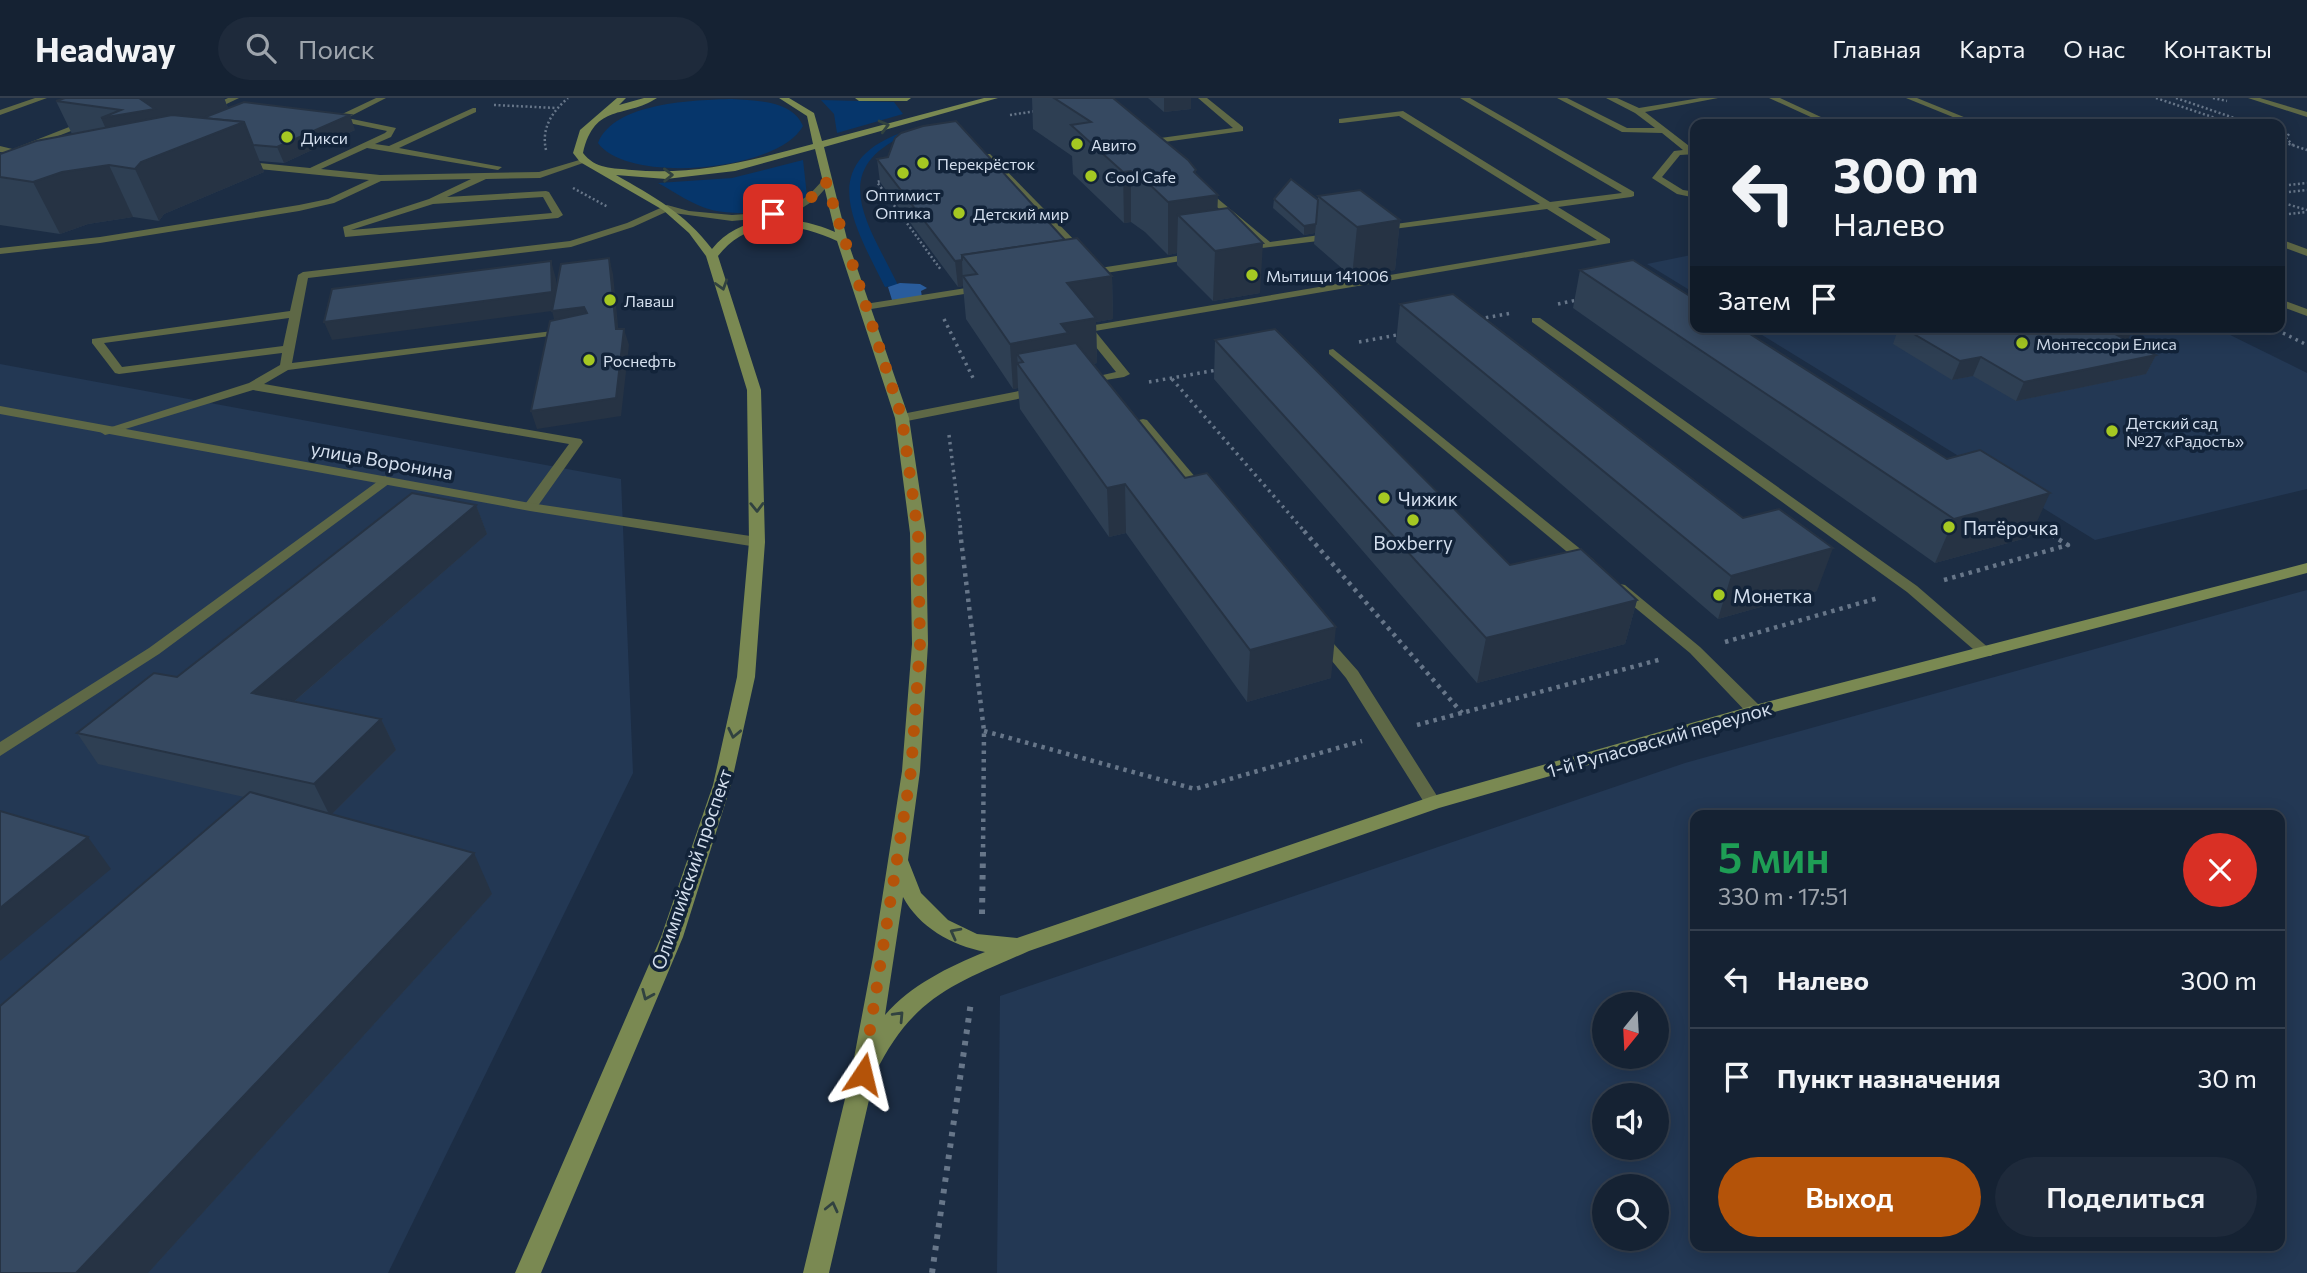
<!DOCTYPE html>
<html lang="ru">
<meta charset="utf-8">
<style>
body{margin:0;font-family:Commissioner,sans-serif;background:#1e2a3b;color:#f1f3f6;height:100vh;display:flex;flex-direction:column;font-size:26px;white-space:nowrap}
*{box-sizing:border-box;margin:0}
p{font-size:23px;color:#9da4ac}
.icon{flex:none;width:38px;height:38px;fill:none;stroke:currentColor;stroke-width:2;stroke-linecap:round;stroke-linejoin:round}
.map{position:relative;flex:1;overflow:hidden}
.panel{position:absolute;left:1690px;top:712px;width:595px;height:441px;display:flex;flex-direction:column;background:#152233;border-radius:14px;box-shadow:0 4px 18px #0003,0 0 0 2px #343f4e}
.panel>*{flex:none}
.guide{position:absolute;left:1690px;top:21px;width:595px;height:214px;border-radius:14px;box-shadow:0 4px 18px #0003,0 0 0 2px #343f4e;background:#152233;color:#f1f3f6;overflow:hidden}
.needle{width:46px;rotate:198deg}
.tools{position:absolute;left:1592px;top:894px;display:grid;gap:14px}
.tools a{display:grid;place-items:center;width:77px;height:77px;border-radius:50%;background:#152233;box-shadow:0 4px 18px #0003,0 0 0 2px #343f4e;font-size:35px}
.pin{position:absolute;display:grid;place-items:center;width:60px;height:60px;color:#fff;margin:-30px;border-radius:14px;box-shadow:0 4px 10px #0006}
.me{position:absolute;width:77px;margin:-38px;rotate:10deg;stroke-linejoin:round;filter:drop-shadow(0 0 5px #0008)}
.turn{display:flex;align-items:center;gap:24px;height:147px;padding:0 28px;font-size:32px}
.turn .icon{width:91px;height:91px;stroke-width:2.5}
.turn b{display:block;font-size:49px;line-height:60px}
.then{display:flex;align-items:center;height:66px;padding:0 28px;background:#0003;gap:14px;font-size:26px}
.round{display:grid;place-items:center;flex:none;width:74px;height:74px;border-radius:37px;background:#1e2a3b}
.headline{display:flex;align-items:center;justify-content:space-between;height:119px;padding:0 28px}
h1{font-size:42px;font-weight:600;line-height:52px;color:#1e9e55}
.button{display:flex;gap:14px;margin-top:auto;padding:14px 28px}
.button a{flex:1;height:80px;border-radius:42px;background:#b45309;color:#fff;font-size:28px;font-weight:600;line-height:80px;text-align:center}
.button a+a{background:#1e2a3b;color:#f1f3f6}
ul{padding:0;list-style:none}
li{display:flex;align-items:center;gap:21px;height:98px;padding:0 28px;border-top:2px solid #343f4e}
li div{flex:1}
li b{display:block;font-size:26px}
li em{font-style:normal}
header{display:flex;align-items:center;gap:42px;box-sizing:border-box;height:98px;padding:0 35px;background:#152233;border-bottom:2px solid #343f4e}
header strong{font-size:33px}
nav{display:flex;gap:38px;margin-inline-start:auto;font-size:24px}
.search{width:490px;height:63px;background:#1e2a3b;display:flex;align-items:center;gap:18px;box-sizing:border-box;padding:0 24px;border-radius:38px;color:#9da4ac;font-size:26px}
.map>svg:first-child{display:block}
.built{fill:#233854;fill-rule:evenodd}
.green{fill:#06366b}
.forest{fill:#295c9c}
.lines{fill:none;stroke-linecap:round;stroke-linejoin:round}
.path-far3{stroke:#677689;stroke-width:2.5;stroke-dasharray:2 2.5;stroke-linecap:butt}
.path-far2{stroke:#677689;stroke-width:3.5;stroke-dasharray:2.5 4.5;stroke-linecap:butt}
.path-far1{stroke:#677689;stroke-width:4.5;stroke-dasharray:3.5 5;stroke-linecap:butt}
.path{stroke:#677689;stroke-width:6;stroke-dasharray:4.5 7;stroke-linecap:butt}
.lane{fill:#5e6846;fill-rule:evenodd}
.street{fill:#5e6846;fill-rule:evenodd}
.secondary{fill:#7a8952;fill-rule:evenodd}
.wall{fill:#2e3f53}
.shaded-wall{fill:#263344}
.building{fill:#364961;stroke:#263344;stroke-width:2}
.oneway{stroke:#314240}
.route{stroke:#b45309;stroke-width:12;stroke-dasharray:0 21.6}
.poi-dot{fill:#a5c822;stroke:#122339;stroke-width:2.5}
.labels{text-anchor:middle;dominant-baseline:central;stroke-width:7;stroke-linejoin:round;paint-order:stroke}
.far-poi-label{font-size:16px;fill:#d4dfee;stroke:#122339;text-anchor:start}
.street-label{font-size:19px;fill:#d4dfee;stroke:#122339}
.poi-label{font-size:19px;fill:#d4dfee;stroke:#122339;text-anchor:start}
</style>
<header>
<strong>Headway</strong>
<div class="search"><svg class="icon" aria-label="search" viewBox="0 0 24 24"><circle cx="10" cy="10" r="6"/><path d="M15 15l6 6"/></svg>Поиск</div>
<nav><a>Главная</a><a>Карта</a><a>О нас</a><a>Контакты</a></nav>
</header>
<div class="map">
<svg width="2307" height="1175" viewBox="0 0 2307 1175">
<rect width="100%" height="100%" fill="#1c2d44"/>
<g class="built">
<polygon points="1696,156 1696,196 1647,166"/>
<polygon points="1749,229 2214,229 2307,275 2307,391 2095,442"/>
<polygon points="0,266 621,381 633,675 388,1175 0,1175"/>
<path d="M2307,492V1175H997L1000,898L1685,665ZM1696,718H2280V1148H1696ZM1605,906H1657V959H1605ZM1605,998H1657V1050H1605ZM1605,1088H1657V1141H1605Z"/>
</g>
<g class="green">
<path d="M732,1C757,3 792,2 803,28C779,73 628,87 598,45C614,4 695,2 732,1Z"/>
<polygon points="821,2 894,4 903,16 837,35 834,16"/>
<path d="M909,32L913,34C823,69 869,127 898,187L885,189C853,125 814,63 909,32Z"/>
<path d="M803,62L807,98C789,116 736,118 712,112C694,108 675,94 658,85L732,80Z"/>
</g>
<polygon class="forest" points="900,185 920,186 927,190 921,193 922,199 892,202 888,189"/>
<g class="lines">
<g class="path-far3">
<polyline points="2156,0 2233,26"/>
<polyline points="2176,0 2240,22"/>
<polyline points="2213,0 2227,3"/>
<polyline points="494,7 556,10"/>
<polyline points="1010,17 1036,13"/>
<polyline points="2230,24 2249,25"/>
<polyline points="2289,36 2286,40 2293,47"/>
<polyline points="2280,43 2307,52"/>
<path d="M546,52C541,30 552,14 568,0"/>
<polyline points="884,82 877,84 941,172"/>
<polyline points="2280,88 2307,85"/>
<polyline points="573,90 608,109"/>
<polyline points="2280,95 2307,92"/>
<polyline points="2280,104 2307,112"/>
<polyline points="2280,117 2306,114"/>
</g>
<g class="path-far2">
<polyline points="1558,206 1577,202"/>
<polyline points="944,221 974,282"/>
<polyline points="1479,221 1512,215"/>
<polyline points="2283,235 2307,247"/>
<polyline points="1359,244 1402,236"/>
<polyline points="1172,281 1305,434"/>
<polyline points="1149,284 1217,272"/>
<polyline points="949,337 961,434"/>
<polyline points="2031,424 2048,434"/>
</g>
<g class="path-far1">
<polyline points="960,433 984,633 983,756"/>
<polyline points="1304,433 1462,615"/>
<polyline points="1944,482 2068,447 2045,433"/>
<polyline points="1725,544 1878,500"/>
<polyline points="1417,627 1662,561"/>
<polyline points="984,633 1195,691 1362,643"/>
</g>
<g class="path">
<polyline points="982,816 983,754"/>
<polyline points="932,1175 971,904"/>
</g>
<g class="lane">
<polygon points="35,0 47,0 0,17 0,12"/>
<polygon points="228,0 239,0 216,11 209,9"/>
<path d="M376,0H386L347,20L396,30L391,39L375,46L389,48L473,10H476V14L399,50L502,69L498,72L367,50L321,71L380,77L539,74L586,60V64L540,80L486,81L447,99L546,93L549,94L563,117L558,120L345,139L343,129L429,101L471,81L381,83L334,105L299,113L100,145L0,156V150L100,139L299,107L328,101L369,82L240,69L236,66L240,63L310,70L385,35L387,33L325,20L338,18ZM543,99L552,115L351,132L433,106Z"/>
<polygon points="1198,0 1207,0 1243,29 1243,33 1143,47 1142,45 1146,42 1233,30"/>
<polygon points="1460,0 1470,0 1634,94 1634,98 1631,99 1558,109 1610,141 1610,145 1095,233 1130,276 1124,279 1081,286 1081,282 1116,274 1083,233 1083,229 1597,142 1547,111 1378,133 1376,131 1381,128 1540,106 1399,18 1342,25 1339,25 1339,21 1403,13 1550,104 1622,95"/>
<polygon points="1557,0 1567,0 1627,30 1655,30 1635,15 1606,0 1617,0 1639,10 1700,0 1718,0 1645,14 1693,51 1696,50 1696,56 1680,57 1662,79 1683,92 1696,94 1696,100 1677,96 1652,80 1674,53 1683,52 1662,35 1622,34"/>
<polygon points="1769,0 1780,0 1836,26 1826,26"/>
<polygon points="1906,0 1917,0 1981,26 1970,26"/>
<polygon points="2248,0 2260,0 2307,14 2307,19"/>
<polygon points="87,22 94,24 25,51 18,49"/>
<polygon points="0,48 33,56 29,59 0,54"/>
<polygon points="984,56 990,56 1085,153 1085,157 1077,157 984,60"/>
<path d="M823,82L831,84L816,101L799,112L776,119L732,123L666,114L633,129L571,149L308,180L292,265L569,231V235L565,236L288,272L264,286L581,341L583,344L535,412H525L523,409L569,346L253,292L109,336L105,337L99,333L249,285L280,267L282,255L119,276L115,275L92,245V241L290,213L298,177L303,174L570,143L627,125L667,107L689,113L732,117L774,114L792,108L809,97ZM289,220L283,248L122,269L104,245Z"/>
<polygon points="1200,91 1206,91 1270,144 1334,135 1339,138 1334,141 1238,153 1238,149 1260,145 1200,95"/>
<polygon points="2280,141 2307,151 2307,158 2280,148"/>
<polygon points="1196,155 1201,158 1200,160 1087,178 1082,175 1087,172"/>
<polygon points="985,187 989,188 989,192 865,212 860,209 865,206"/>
<polygon points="2280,201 2307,211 2307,218 2280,208"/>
<polygon points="1532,220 1540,220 1917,488 1991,552 1994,555 1991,558 1981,558 1907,494 1532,224"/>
<polygon points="1333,251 1594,462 1596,465 1594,468 1584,468 1329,256 1329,252"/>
<polygon points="1039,289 1043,290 1043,296 902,324 896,320 902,316"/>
<polygon points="1143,321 1147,322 1207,393 1207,399 1197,399 1139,328 1139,322"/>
<polygon points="385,378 392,382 390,385 159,556 0,658 0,644 149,550"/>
<polygon points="1620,486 1625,487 1700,549 1761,609 1763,613 1761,617 1749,617 1690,555 1615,493 1613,490 1615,487"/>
<polygon points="1321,535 1326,537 1358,573 1439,701 1442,705 1439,709 1427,709 1346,580 1313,540"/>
</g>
<polygon class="street" points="0,308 530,405 757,439 765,444 757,449 530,413 0,316"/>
<g class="secondary">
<path d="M617,0H626L619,7L644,0H657C625,21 595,4 583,55C595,71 613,70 632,72C695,78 753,62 813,46L807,18L779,0H789L814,15L822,43L984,0H998L824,49L847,141L909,320L926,435L928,546L920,673L908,762L921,795L948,822L977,836L1017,840L1433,698L1755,607L2307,465V475L1759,618L1439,710L1029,853C954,886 912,899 875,976L829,1175H803L851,976L873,859L902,673L912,546L910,435L895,320L837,143C795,123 748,119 718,158L761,292L765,444L755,579L731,687L683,839L541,1175H515L661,839L713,687L737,579L749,444L747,292L706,158L689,135L663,112L580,64L573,55L580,32ZM815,51L835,134C795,116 741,114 712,151C686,116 653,98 616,77L666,81L735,73ZM903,799C919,829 951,847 985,854C948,869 911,887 885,917Z"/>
<polygon points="855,0 911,0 907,3 859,3"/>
</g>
</g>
<g class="wall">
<polygon points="65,0 224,0 228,10 355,32 284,65 259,63 264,74 164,116 159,123 133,119 88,126 60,136 0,127 0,56 72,36 56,3"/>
<polygon points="1032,0 1113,0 1196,72 1196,76 1217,112 1260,195 1213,203 1177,167 1177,155 1168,157 1145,134 1131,124 1124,125 1073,76 1072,58 1033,31"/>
<polygon points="1148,0 1191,0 1191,11 1164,14"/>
<polygon points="877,61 1065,142 1112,178 1113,221 1096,224 1097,265 1093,266 1331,580 1247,604 1126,435 1109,439 1020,311 1018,290 1013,291 966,221 963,188 958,189 880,84"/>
<polygon points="1318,98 1400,122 1395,172 1352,179 1314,146 1315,135 1304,137 1273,110 1274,101 1318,102"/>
<polygon points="1580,172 2030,439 1935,465 1573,210"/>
<polygon points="1400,206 1817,493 1718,521 1396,244"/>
<polygon points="1899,229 2129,229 2133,231 2127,242 2156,257 2146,276 2016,303 1973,278 1952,282 1893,246"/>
<polygon points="1215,242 1510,467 1637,502 1625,546 1477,585 1214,281"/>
<polygon points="476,407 487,436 295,603 381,621 396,652 332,716 492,796 148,1175 0,1175 244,699 98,666 77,635 177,579"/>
</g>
<g class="shaded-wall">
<polygon points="139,0 224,0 230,16 244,24 264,74 164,116 159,123 135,71 123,68 101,20 144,13"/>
<polygon points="1164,0 1191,0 1191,11 1164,14"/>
<polygon points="350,17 355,32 284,65 277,49"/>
<polygon points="109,67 133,119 88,126 60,136 33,84 62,74"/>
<polygon points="1196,72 1196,100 1218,97 1216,149 1178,117 1177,155 1168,157 1168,104"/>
<polygon points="1131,73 1131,124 1124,125 1123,74"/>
<polygon points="1400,122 1395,172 1352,179 1357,129"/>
<polygon points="1316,126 1315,135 1304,137 1304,128"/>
<polygon points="1263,145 1260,195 1213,203 1215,153"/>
<polygon points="609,160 613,176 620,248 616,231"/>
<polygon points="962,162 963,188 958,189 955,163"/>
<polygon points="551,163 556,181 557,212 584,209 589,225 556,229 552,213 332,242 324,224"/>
<polygon points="1112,178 1113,221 1096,224 1097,265 1070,270 1023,264 1017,256 1018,267 1017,265 1018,290 1013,291 1010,246 1061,226 1067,185"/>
<polygon points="624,231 629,247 621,318 537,331 531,313"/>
<polygon points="2133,231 2124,250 2113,235"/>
<polygon points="2156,257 2146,276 2016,303 2024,284"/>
<polygon points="1981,259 1973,278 1952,282 1960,263"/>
<polygon points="1125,386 1126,435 1109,439 1107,390"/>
<polygon points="2050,395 2030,439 1935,465 1954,421"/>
<polygon points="476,407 487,436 268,626 252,595"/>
<polygon points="1833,450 1817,493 1718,521 1731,478"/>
<polygon points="1637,502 1625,546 1477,585 1486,540"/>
<polygon points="1336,529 1331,580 1247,604 1250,552"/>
<polygon points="381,621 396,652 330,718 314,686"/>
<polygon points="88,739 111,771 0,863 0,810"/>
<polygon points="474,755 492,796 148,1175 76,1175"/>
</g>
<g class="building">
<polygon points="65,0 139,0 155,11 101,20 121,12 56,3"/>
<polygon points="1054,0 1113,0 1188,62 1196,72 1194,74 1218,97 1168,104 1145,82 1131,73 1123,74 1071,27 1091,24"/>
<polygon points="244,4 350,17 277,49 253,47 244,24 203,20"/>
<polygon points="172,17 244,24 141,64 135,71 109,67 62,74 33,84 0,79 0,56 36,43"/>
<polygon points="956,23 1065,142 962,157 962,162 955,163 877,61 888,59 895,40 901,35 923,28"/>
<polygon points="1291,81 1318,102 1316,126 1304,128 1274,101"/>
<polygon points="1360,92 1400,122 1357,129 1318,98"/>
<polygon points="1228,110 1263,145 1215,153 1178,117"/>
<polygon points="1077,140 1112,178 1067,185 1096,220 1061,226 1068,235 1010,246 963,178 977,176 962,157"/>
<polygon points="609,160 616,231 624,231 616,300 531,313 550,223 587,215 584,209 552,213 561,166"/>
<polygon points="1633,162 1696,202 1696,229 1739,229 1947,361 1980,352 2050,395 1954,421 1580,172"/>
<polygon points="551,163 552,194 324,224 332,191"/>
<polygon points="1453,196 1743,420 1779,411 1833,450 1731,478 1400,206"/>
<polygon points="1902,229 2129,229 2133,231 2113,235 2156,257 2024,284 1981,259 1960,263"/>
<polygon points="1275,231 1510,467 1581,451 1637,502 1486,540 1215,242"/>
<polygon points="1076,245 1185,380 1207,375 1336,529 1250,552 1125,386 1107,390 1017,265 1023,264 1017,256"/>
<polygon points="412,395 476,407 252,595 381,621 314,686 77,635 154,575 177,579"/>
<polygon points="250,694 474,755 76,1175 0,1175 0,908"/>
<polygon points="0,713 88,739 0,810"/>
</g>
<defs><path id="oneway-chevron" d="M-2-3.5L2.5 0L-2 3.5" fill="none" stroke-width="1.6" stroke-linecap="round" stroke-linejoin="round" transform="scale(1.75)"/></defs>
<g class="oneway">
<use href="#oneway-chevron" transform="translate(884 28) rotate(-15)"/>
<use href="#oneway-chevron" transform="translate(668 77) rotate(-1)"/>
<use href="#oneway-chevron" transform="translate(722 187) rotate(73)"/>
<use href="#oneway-chevron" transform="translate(757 409) rotate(89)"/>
<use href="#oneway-chevron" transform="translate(734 635) rotate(102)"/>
<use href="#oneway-chevron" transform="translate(955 835) rotate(-152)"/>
<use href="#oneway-chevron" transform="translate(647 897) rotate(113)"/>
<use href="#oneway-chevron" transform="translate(899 918) rotate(-47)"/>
<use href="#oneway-chevron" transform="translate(832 1109) rotate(-77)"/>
</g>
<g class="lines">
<polyline class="route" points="773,116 804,107 826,84 902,320 918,435 920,546 911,673 863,976"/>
</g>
<g class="poi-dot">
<circle cx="287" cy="39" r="7"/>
<circle cx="1077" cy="46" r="7"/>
<circle cx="923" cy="65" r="7"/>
<circle cx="903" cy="75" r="7"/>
<circle cx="1091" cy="78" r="7"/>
<circle cx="959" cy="115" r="7"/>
<circle cx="1252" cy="177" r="7"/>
<circle cx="610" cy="202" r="7"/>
<circle cx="2022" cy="245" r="7"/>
<circle cx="589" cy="262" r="7"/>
<circle cx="2112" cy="333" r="7"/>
<circle cx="1384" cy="400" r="7"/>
<circle cx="1413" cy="422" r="7"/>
<circle cx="1949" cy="429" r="7"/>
<circle cx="1719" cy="497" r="7"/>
</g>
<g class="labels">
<g class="far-poi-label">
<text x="301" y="39">Дикси</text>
<text x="1091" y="46">Авито</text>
<text x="937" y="65">Перекрёсток</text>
<text x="1105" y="78">Cool Cafe</text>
<text x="903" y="96" text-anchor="middle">Оптимист<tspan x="903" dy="18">Оптика</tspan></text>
<text x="973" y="115">Детский мир</text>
<text x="1266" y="177">Мытищи 141006</text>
<text x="624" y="202">Лаваш</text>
<text x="2036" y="245">Монтессори Елиса</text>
<text x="603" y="262">Роснефть</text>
<text x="2126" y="324">Детский сад<tspan x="2126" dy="18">№27 «Радость»</tspan></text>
</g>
<g class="street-label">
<text transform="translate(382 362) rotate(10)">улица Воронина</text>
<text transform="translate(1659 641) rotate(-16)">1-й Рупасовский переулок</text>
<text transform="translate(691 771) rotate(-71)">Олимпийский проспект</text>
</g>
<g class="poi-label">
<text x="1398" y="400">Чижик</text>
<text x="1963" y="429">Пятёрочка</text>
<text x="1413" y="444" text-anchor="middle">Boxberry</text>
<text x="1733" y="497">Монетка</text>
</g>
</g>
</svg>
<div class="tools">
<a><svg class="needle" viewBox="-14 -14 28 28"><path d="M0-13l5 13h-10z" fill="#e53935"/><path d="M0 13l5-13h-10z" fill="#9da4ac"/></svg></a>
<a><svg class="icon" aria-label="sound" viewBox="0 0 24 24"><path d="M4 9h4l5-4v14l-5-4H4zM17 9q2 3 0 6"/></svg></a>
<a><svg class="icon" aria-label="search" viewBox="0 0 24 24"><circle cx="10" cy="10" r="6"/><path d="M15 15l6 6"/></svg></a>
</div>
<div class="pin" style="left:773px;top:116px;background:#d93025"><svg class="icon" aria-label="arrive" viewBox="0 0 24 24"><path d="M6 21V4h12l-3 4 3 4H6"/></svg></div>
<svg class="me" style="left:863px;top:976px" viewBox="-20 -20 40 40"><path d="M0-17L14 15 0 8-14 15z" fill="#b45309" stroke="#fff" stroke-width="4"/></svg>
<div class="guide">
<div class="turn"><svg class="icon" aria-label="left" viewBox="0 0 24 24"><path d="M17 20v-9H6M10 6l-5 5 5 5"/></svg><div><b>300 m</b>Налево</div></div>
<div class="then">Затем<svg class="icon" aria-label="arrive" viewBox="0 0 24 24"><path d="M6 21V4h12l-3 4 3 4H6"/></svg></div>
</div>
<section class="panel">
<div class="headline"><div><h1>5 мин</h1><p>330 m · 17:51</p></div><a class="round" style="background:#d93025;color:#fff"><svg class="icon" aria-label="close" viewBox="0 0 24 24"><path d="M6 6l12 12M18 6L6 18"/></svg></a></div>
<ul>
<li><svg class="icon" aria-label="left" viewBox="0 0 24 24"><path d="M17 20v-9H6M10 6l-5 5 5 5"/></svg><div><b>Налево</b></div><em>300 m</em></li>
<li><svg class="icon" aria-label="arrive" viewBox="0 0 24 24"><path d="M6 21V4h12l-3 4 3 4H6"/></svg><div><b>Пункт назначения</b></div><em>30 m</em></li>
</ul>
<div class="button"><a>Выход</a><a>Поделиться</a></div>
</section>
</div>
